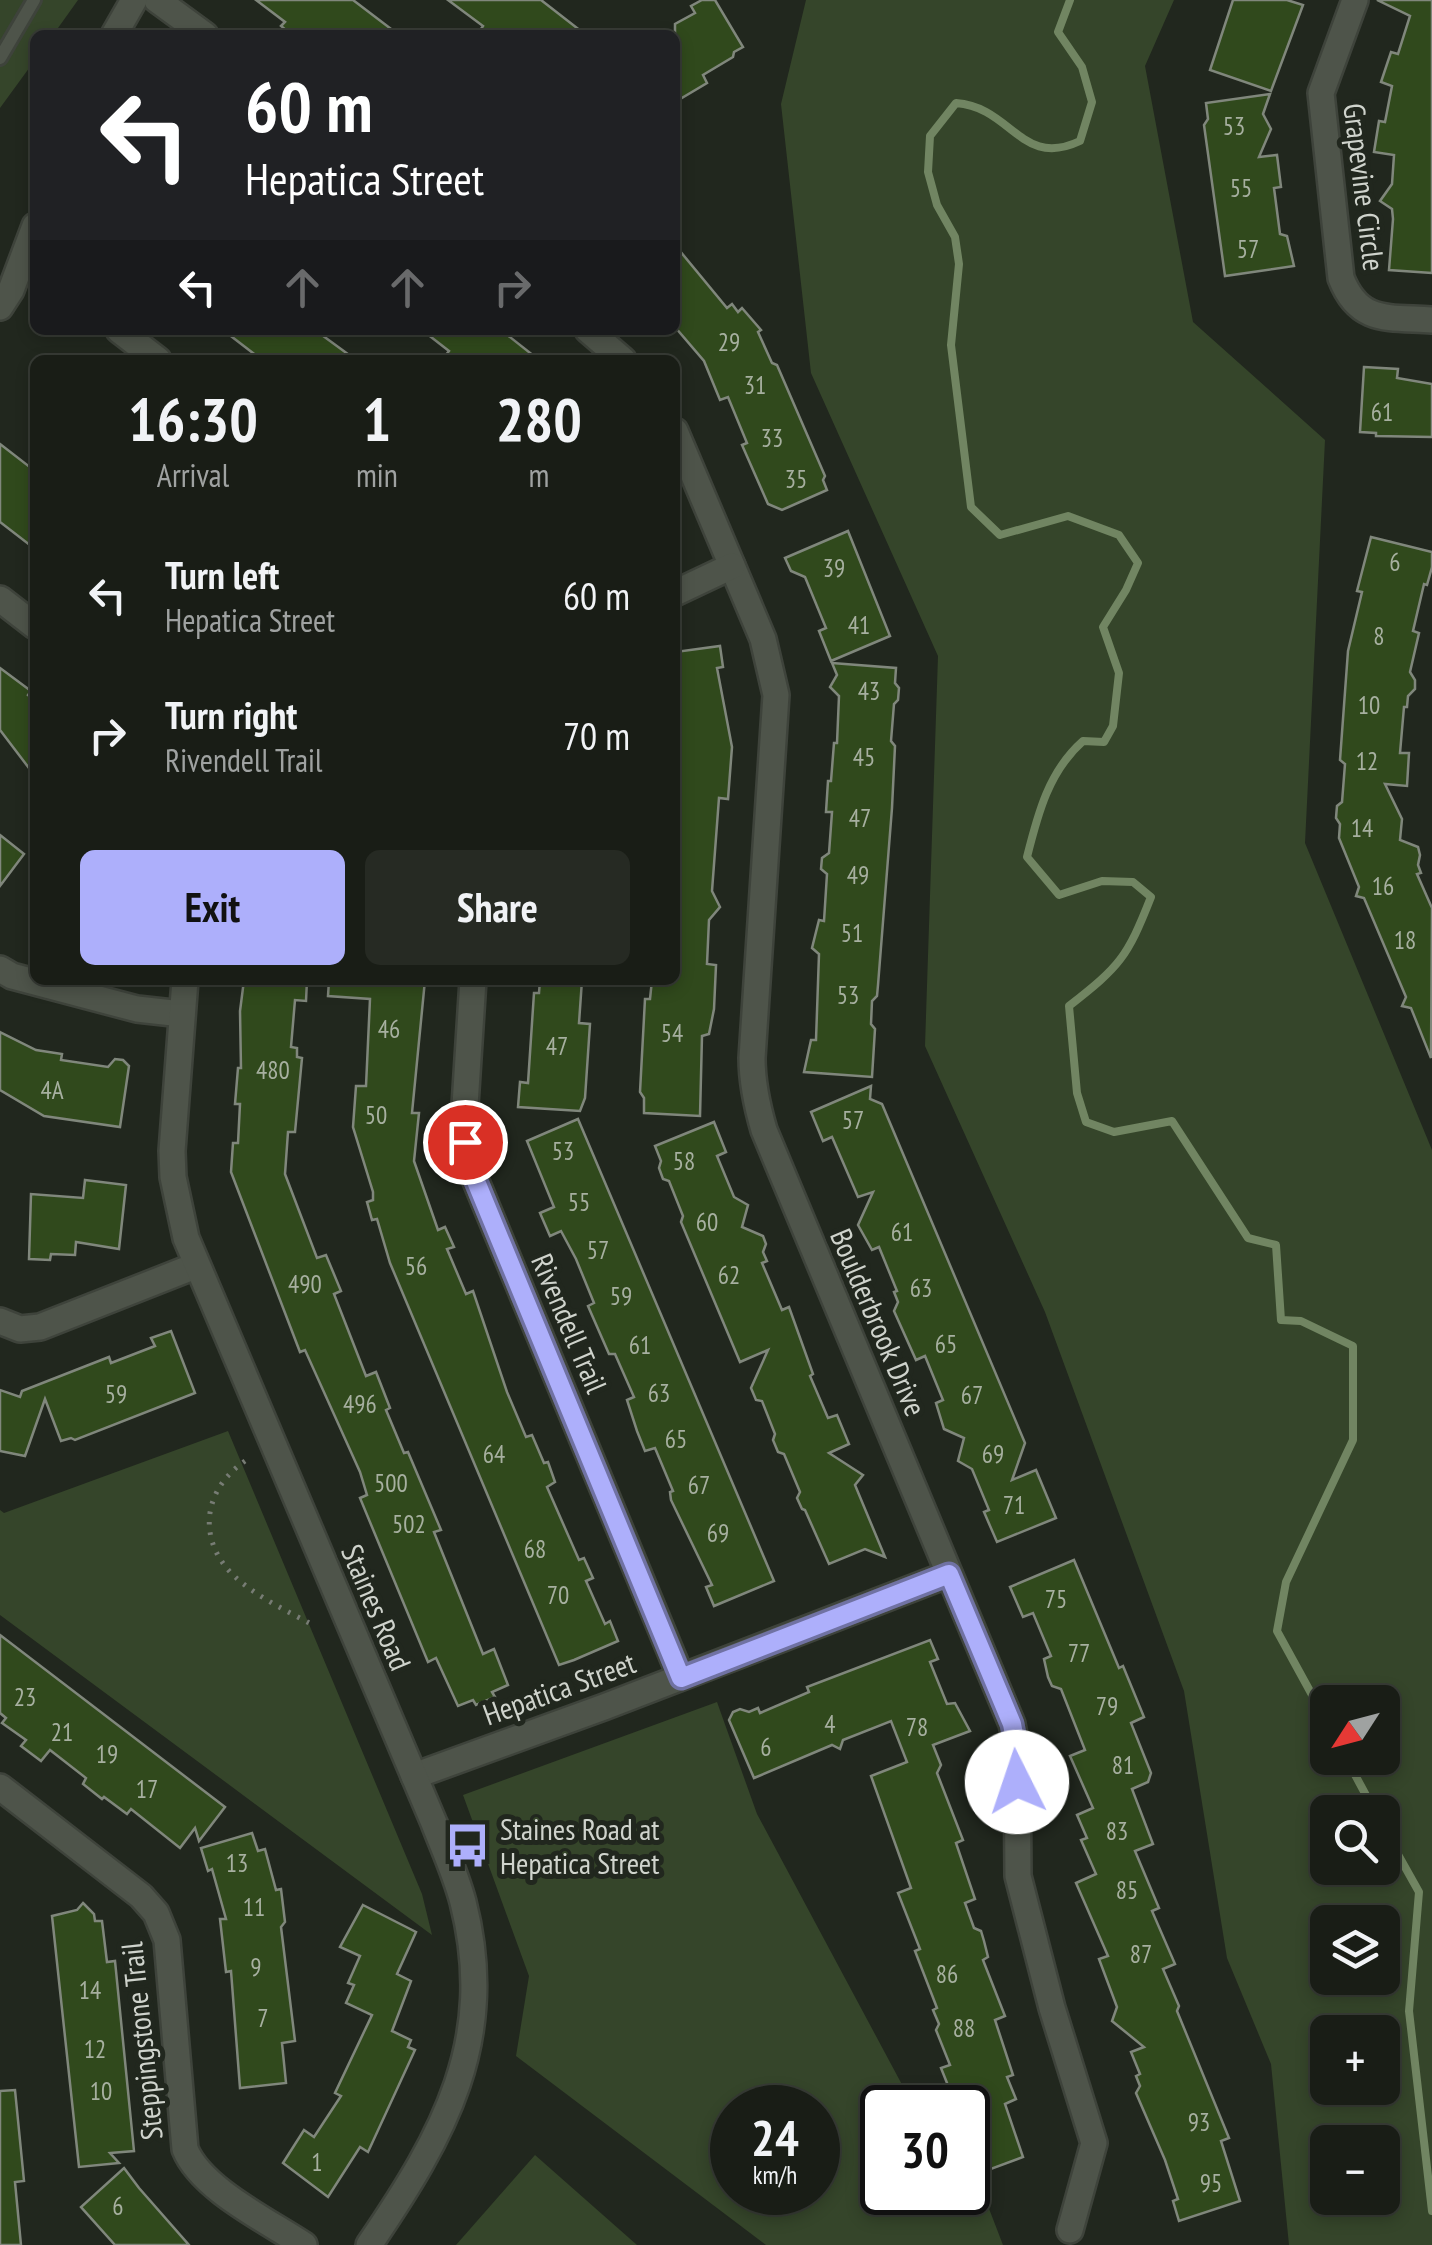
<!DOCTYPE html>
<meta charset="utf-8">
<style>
body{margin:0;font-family:"PT Sans Narrow",sans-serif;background:#262a23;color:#f1f3f6;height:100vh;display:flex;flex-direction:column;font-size:38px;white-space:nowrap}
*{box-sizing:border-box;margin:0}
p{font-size:32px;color:#9fa2a1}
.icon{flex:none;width:55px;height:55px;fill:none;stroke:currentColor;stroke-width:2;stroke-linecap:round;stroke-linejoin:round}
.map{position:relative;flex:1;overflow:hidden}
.drawer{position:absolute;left:30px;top:355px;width:650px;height:630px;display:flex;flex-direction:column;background:#191d16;border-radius:15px;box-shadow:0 5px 15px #0003,0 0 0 2px #373b35}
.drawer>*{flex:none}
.hud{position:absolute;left:30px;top:30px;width:650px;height:305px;border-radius:15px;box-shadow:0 5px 15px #0003,0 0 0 2px #373b35;background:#202124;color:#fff;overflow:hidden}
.needle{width:65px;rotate:234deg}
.tools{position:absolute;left:1310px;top:1685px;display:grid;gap:20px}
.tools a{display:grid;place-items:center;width:90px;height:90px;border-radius:15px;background:#191d16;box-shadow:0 5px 15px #0003,0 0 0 2px #373b35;font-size:50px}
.speed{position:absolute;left:710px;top:2085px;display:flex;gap:20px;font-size:50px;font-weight:700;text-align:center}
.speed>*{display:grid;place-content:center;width:130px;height:130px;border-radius:50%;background:#191d16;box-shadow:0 5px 15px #0003,0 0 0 2px #373b35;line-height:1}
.speed small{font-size:25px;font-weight:400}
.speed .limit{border:5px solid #111;border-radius:15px;background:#fff;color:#111}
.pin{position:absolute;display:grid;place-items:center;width:85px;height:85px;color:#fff;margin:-42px;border:5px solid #fff;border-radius:50%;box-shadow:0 2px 10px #0007}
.me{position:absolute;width:110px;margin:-55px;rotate:356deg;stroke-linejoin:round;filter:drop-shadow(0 0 8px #0008)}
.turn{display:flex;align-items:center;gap:35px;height:210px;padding:0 50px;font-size:45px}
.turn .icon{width:130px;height:130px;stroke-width:2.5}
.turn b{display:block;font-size:70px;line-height:85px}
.lanes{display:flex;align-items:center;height:95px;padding:0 50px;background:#0003;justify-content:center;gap:50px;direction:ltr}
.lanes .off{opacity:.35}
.eta{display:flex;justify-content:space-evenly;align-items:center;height:170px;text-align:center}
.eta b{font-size:60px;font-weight:700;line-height:70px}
.button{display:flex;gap:20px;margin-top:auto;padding:20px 50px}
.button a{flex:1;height:115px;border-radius:15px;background:#adaffb;color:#111;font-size:40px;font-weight:700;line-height:115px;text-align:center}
.button a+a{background:#262a23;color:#f1f3f6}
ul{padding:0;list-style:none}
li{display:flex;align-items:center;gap:30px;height:140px;padding:0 50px}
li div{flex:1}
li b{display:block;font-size:38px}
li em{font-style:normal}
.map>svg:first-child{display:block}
.green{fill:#35452a;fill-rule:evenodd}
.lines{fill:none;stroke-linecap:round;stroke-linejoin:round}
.stream{stroke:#718562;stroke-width:8}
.building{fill:#30491c;stroke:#80877c;stroke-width:2.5}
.lane-casing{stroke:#3e433b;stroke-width:18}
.street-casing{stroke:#3e433b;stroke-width:30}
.secondary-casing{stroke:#3e433b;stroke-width:30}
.path{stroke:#777c74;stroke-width:5;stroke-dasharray:2.5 8;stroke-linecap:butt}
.lane{stroke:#4e544a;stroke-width:12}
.street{stroke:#4e544a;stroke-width:25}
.secondary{stroke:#4e544a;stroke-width:25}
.route-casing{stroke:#7072a3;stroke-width:25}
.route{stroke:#adaffb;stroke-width:18}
.labels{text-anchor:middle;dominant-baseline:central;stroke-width:10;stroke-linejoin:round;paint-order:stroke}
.number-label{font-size:25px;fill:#a7b0a0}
.street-label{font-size:30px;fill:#cfd3cc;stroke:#21271e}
.poi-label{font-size:30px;fill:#cfd3cc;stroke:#21271e;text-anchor:start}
</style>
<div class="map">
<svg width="1432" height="2245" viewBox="0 0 1432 2245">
<rect width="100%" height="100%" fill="#21271e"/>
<g class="green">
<polygon points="0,0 78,0 53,35 35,35 35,60 0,108"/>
<path d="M806,0H1174L1145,66L1193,322L1325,440L1305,843L1432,1150V2245H1289L1271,2064L1227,1958L1184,1691L1045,1312L925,1046L938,656L811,373L781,104ZM1328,1702H1382V1758H1328ZM1328,1812H1382V1868H1328ZM1382,1922V1978H1328V1922ZM1382,2032V2088H1328V2032ZM1328,2142H1382V2198H1328Z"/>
<polygon points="228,1431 422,1894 432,1935 0,1615 0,1510 4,1513"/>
<path d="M717,1702L757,1814L914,2107L882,2108V2192H968V2163L973,2167L1003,2245H766L516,2056L529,1976L463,1795ZM732,2108H818V2192H732Z"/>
<polygon points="535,2155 637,2245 456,2245"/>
</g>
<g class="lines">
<g class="stream">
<path d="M1070,0L1058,32L1082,67L1092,102L1080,141C1021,169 1012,107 956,103L930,136L928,172L937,205L955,237L959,264L951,345L971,507L1000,535L1068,516L1119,535L1138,563L1126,590L1103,627L1119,673L1113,726L1104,742L1083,741C1049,771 1038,813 1027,857L1059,895L1102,881L1133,882L1151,897C1127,958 1120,966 1069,1006L1077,1093L1086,1122L1114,1132L1172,1121L1248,1238L1276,1245L1281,1320L1301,1321L1353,1346V1440L1286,1582L1277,1631L1328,1724"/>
<polyline points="1346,1758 1375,1812"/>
<polyline points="1382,1826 1419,1892 1409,2011 1432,2211"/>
</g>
</g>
<g class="building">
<polygon points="256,0 353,0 399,35 292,35 281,26 285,22"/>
<polygon points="448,0 541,0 586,35 477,35 483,26"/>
<polygon points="702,0 715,0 743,47 734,52 733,57 703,75 707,83 675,102 675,24 695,13 691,6"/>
<polygon points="1233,0 1287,0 1303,5 1271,91 1210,70"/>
<polygon points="1377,0 1432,0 1432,273 1389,270 1393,219 1392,209 1380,201 1392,184 1394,155 1374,152 1379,121 1385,122 1392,86 1381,82 1391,52 1398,54 1410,16"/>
<polygon points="1270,94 1263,114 1271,129 1259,157 1277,155 1281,187 1274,188 1280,234 1287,236 1294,266 1225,276 1204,125 1208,119 1206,103"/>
<polygon points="675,245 727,308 732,304 738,312 742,308 761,330 758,332 772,363 777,365 825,476 823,480 827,490 782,510 768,504 742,445 747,443 728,397 720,400 704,361 675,327"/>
<polygon points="223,330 315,330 356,360 262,360"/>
<polygon points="422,330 501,330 539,360 442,360 449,351"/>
<polygon points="1364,367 1398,369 1397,378 1432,384 1432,437 1376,436 1376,433 1360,432"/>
<polygon points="0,444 35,471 35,549 0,522"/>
<polygon points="848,531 890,636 831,661 819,631 826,628 805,577 791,571 785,558"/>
<polygon points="1371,537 1432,552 1432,567 1427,585 1424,584 1413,631 1419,633 1410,672 1415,680 1415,689 1408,696 1407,707 1404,707 1400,753 1409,753 1407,786 1385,784 1402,819 1400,840 1418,847 1420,855 1418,865 1421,873 1417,874 1432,908 1431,1058 1411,1008 1402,1006 1406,997 1364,898 1356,896 1359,887 1339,838 1340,824 1336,818 1337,806 1342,802 1345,764 1340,760 1348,651 1362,592 1357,591"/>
<polygon points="720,646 723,667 717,668 732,747 728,799 719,798 712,891 720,907 709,920 707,964 716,965 714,1009 709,1034 702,1036 700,1116 644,1113 644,1098 640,1092 645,999 650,999 652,980 675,980 675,652"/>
<polygon points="832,663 896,668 895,683 899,688 898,700 894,704 891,741 895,746 892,808 878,985 877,996 872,1001 871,1024 875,1029 872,1077 804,1072 811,1040 816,1040 819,954 812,948 819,920 824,921 827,874 821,869 822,858 829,853 832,812 826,812 828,781 831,781 834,743 837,743 839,696 830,687 837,675"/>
<polygon points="0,668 31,691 28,695 35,701 35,776 0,730"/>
<polygon points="0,835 24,854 0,886"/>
<polygon points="244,980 307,980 306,1001 295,1000 291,1047 297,1048 297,1057 302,1058 295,1132 288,1132 285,1174 317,1258 326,1255 341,1291 334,1294 366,1376 376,1372 390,1408 386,1410 404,1453 408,1452 441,1530 434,1532 483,1654 494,1649 508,1685 492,1692 495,1697 476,1705 473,1700 458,1706 436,1658 428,1662 360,1498 367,1495 360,1472 305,1350 300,1352 231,1172 233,1143 238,1143 240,1104 235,1104 238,1068 241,1068 240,1011"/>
<polygon points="329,980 425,980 412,1113 419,1113 414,1161 438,1230 445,1227 454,1247 447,1249 466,1294 473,1291 507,1392 526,1437 532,1435 544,1463 548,1462 555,1482 547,1487 579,1560 584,1558 593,1578 586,1581 605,1624 610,1621 618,1641 574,1660 559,1665 390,1263 377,1219 372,1220 367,1202 373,1200 373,1192 353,1127 356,1086 366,1086 370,999 328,996"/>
<polygon points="540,980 582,980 579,1023 590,1024 585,1098 580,1111 518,1107 520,1082 528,1083 534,993 539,993"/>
<polygon points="0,1032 36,1050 62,1054 61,1060 108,1067 115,1059 123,1060 129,1066 120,1127 44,1116 0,1090"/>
<polygon points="871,1086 870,1099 882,1104 1025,1443 1012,1480 1036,1470 1056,1518 997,1542 984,1512 989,1510 972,1469 958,1461 964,1438 944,1429 936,1403 943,1400 925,1356 916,1360 894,1311 898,1302 894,1292 897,1291 879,1247 872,1250 858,1225 873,1192 858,1197 832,1137 823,1141 811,1112"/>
<polygon points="578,1119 774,1581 714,1606 706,1587 712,1585 671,1500 670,1492 673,1491 655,1448 645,1451 637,1431 627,1400 634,1397 615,1354 609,1354 588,1306 594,1303 576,1259 561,1231 550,1236 540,1213 554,1207 527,1141"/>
<polygon points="714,1122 726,1152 717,1156 734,1197 748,1205 742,1227 763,1236 766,1244 763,1252 767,1261 762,1263 782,1310 789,1307 813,1374 810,1376 828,1418 837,1415 849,1444 829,1453 863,1475 855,1485 885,1557 865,1549 829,1564 805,1510 802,1509 797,1498 800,1492 784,1454 778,1452 773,1440 775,1434 762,1401 756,1400 751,1388 768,1350 740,1362 681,1222 683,1216 669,1181 663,1179 659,1168 661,1161 655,1146"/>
<polygon points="85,1180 126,1185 119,1249 76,1242 75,1255 51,1254 50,1260 29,1259 31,1194 83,1198"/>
<polygon points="171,1331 195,1393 75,1440 71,1438 61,1441 45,1399 25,1456 0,1451 0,1390 20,1397 22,1391 109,1357 111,1363 155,1346 151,1338"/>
<polygon points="1074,1560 1119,1668 1123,1666 1144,1717 1131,1723 1151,1773 1148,1782 1132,1789 1153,1844 1135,1851 1159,1908 1152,1911 1175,1964 1163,1969 1179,2006 1177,2011 1229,2138 1221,2141 1240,2201 1179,2221 1173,2201 1178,2199 1165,2160 1136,2093 1140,2086 1136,2076 1140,2074 1131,2052 1144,2047 1112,2021 1117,2007 1099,1959 1108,1956 1076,1883 1096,1874 1081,1840 1087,1838 1077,1815 1093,1808 1070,1756 1085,1750 1061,1689 1052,1686 1048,1677 1044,1659 1051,1656 1033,1613 1023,1617 1010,1587"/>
<polygon points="0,1635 225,1807 199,1841 195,1828 180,1848 131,1809 127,1814 104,1797 102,1799 83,1784 86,1778 50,1750 41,1761 21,1746 26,1740 2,1723 6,1718 0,1713"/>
<polygon points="930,1640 938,1659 930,1662 947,1704 955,1703 970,1731 933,1745 941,1765 937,1773 963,1840 956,1843 975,1899 965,1903 974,1928 981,1931 984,1941 988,1957 983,1960 1005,2016 995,2020 1013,2075 1007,2077 1016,2099 1005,2104 1023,2157 972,2176 968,2165 968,2108 956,2108 953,2100 944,2096 949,2088 941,2068 950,2065 936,2030 939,2024 933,2010 937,2008 915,1951 920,1949 898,1893 911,1888 871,1776 907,1762 891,1721 843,1740 840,1749 832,1745 754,1778 729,1720 733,1712 740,1709 749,1712 758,1708 760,1713 809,1692 807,1687"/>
<polygon points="252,1833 258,1851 265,1849 276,1890 281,1889 285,1922 281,1927 295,2041 282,2043 286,2083 240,2088 231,1971 226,1972 220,1919 226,1919 212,1869 208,1871 201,1848"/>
<polygon points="83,1903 94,1914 95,1921 102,1921 107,1962 115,1961 134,2151 110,2153 119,2163 79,2167 52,1916 77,1910"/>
<polygon points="363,1905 416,1932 397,1974 411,1981 392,2031 411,2040 408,2047 415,2050 368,2152 360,2147 328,2197 283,2163 304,2130 314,2137 341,2096 335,2093 372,2015 346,2003 354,1985 348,1983 360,1956 340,1947"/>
<polygon points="15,2090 24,2181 15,2182 21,2245 0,2245 0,2091"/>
<polygon points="124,2168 139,2188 189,2245 115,2245 81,2207"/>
</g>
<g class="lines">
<defs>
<polyline id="lane" points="0,58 34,0"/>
<g id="street">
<polyline points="157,0 205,35"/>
<path d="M1355,0L1321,93L1341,278C1359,324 1388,317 1432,320"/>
<polyline points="119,330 158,360"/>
<polyline points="588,330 623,360"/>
<path d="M675,431L763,639L776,695L752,1058C752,1084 757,1106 764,1130L1012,1724L1017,1750L1018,1876L1052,2008L1094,2143L1070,2230"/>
<polyline points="675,593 732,566"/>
<polyline points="0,969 12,976 137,1009 182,1014"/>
<polyline points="473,980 464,1121 468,1162 681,1677"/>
<polyline points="0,1321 20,1329 40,1327 195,1266"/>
<polyline points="414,1776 604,1707 949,1574"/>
<path d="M0,1787L141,1896L156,1913L167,1940L185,2149C201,2189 268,2221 304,2245"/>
</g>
<g id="secondary">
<polyline points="114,35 134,0"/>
<polyline points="0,307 11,290 35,226"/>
<polyline points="0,599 35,626"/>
<path d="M185,980L172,1151L173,1177L186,1238L434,1823C444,1849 456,1875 463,1902C498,2040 444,2135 369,2245"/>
</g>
</defs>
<use href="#lane" class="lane-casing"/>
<use href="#street" class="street-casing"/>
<use href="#secondary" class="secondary-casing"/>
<path class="path" d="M245,1461C204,1489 196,1538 233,1575C255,1596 287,1611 313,1625"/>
<use href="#lane" class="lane"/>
<use href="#street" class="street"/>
<use href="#secondary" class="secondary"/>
</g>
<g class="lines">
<defs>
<polyline id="route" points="465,1142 468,1162 681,1678 949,1574 1012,1724 1017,1750 1017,1782"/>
</defs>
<use href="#route" class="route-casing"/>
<use href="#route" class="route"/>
</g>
<defs>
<symbol id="bus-bare" viewBox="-9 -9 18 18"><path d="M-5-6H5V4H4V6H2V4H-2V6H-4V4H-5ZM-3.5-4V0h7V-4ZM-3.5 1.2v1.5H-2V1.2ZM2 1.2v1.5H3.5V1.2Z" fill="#adaffb" stroke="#21271e" stroke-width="2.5" paint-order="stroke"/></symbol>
</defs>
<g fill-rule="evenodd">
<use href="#bus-bare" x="436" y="1814" width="63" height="63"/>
</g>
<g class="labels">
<g class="number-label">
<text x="1234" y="126">53</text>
<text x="1241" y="188">55</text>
<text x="1248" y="249">57</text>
<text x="729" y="342">29</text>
<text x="755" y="385">31</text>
<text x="1382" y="412">61</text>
<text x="772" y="438">33</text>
<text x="796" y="479">35</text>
<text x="1395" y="562">6</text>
<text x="834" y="568">39</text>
<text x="859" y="625">41</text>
<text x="1379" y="636">8</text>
<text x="869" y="691">43</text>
<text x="1369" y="705">10</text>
<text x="864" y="757">45</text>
<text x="1367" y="761">12</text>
<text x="860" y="818">47</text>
<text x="1362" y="828">14</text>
<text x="858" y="875">49</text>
<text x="1383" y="886">16</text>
<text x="852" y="933">51</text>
<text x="1405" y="940">18</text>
<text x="848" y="995">53</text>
<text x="389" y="1029">46</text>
<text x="672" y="1033">54</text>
<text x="557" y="1046">47</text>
<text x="273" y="1070">480</text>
<text x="52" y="1090">4A</text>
<text x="376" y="1115">50</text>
<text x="853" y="1120">57</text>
<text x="563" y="1151">53</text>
<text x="684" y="1161">58</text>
<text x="579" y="1202">55</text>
<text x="707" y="1222">60</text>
<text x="902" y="1232">61</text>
<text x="598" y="1250">57</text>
<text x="416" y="1266">56</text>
<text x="729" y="1275">62</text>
<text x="305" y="1284">490</text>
<text x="921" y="1288">63</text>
<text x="621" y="1296">59</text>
<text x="946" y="1344">65</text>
<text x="640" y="1345">61</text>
<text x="659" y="1393">63</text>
<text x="116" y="1394">59</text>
<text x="972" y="1395">67</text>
<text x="360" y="1404">496</text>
<text x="676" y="1439">65</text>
<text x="494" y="1454">64</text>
<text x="993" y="1454">69</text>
<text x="391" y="1483">500</text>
<text x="699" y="1485">67</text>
<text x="1014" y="1505">71</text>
<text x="409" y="1524">502</text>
<text x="718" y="1533">69</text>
<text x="535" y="1549">68</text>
<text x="558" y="1595">70</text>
<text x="1056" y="1599">75</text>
<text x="1079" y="1653">77</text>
<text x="25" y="1697">23</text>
<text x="1107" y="1706">79</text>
<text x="830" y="1724">4</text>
<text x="917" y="1727">78</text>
<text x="62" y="1732">21</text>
<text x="766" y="1747">6</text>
<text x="107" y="1754">19</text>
<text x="1123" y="1765">81</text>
<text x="147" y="1789">17</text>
<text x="1117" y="1831">83</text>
<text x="237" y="1863">13</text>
<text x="1127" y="1890">85</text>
<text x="254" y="1907">11</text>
<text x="1141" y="1954">87</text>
<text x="256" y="1967">9</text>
<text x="947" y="1974">86</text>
<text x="90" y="1990">14</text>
<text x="263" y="2018">7</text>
<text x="964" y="2028">88</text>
<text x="95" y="2049">12</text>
<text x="101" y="2091">10</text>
<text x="1199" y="2122">93</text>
<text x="317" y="2162">1</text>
<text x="1211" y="2183">95</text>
<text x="118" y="2206">6</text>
</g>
<g class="street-label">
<text transform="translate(1365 187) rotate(83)">Grapevine Circle</text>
<text transform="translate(879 1322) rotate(67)">Boulderbrook Drive</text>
<text transform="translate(570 1323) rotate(67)">Rivendell Trail</text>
<text transform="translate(377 1607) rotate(67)">Staines Road</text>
<text transform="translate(559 1688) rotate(-20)">Hepatica Street</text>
<text transform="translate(141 2041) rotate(-96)">Steppingstone Trail</text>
</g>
<g class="poi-label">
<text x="500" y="1828">Staines Road at<tspan x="500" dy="34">Hepatica Street</tspan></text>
</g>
</g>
</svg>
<div class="tools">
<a><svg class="needle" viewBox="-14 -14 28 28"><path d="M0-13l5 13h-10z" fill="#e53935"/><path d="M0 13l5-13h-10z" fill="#9fa2a1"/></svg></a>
<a><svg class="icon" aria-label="search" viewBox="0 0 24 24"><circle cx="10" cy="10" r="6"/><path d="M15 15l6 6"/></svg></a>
<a><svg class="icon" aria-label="layers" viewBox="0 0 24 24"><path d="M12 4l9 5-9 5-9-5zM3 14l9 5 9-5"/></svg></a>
<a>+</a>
<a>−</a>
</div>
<div class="speed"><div>24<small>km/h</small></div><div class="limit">30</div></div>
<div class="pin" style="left:465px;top:1142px;background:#d93025"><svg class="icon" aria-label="arrive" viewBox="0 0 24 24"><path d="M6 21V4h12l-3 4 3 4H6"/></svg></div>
<svg class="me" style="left:1017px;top:1782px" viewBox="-20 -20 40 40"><circle r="19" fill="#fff"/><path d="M0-13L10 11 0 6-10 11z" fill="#adaffb"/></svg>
<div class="hud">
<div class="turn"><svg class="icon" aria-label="left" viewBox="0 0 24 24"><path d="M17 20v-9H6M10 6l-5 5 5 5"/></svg><div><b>60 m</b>Hepatica Street</div></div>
<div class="lanes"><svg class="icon" aria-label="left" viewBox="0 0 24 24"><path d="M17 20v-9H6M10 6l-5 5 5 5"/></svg><svg class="icon off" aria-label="ahead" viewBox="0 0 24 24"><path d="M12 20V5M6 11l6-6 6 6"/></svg><svg class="icon off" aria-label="ahead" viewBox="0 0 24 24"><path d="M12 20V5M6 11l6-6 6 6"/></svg><svg class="icon off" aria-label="right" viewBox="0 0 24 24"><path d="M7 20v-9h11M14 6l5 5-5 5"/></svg></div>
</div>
<section class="drawer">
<div class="eta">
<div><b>16:30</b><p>Arrival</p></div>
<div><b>1</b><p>min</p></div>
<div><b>280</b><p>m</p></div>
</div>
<ul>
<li><svg class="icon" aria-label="left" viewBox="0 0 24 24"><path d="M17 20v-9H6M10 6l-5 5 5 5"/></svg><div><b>Turn left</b><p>Hepatica Street</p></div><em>60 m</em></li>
<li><svg class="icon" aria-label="right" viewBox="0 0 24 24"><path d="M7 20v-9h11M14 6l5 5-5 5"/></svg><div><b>Turn right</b><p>Rivendell Trail</p></div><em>70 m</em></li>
</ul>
<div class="button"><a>Exit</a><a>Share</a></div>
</section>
</div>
